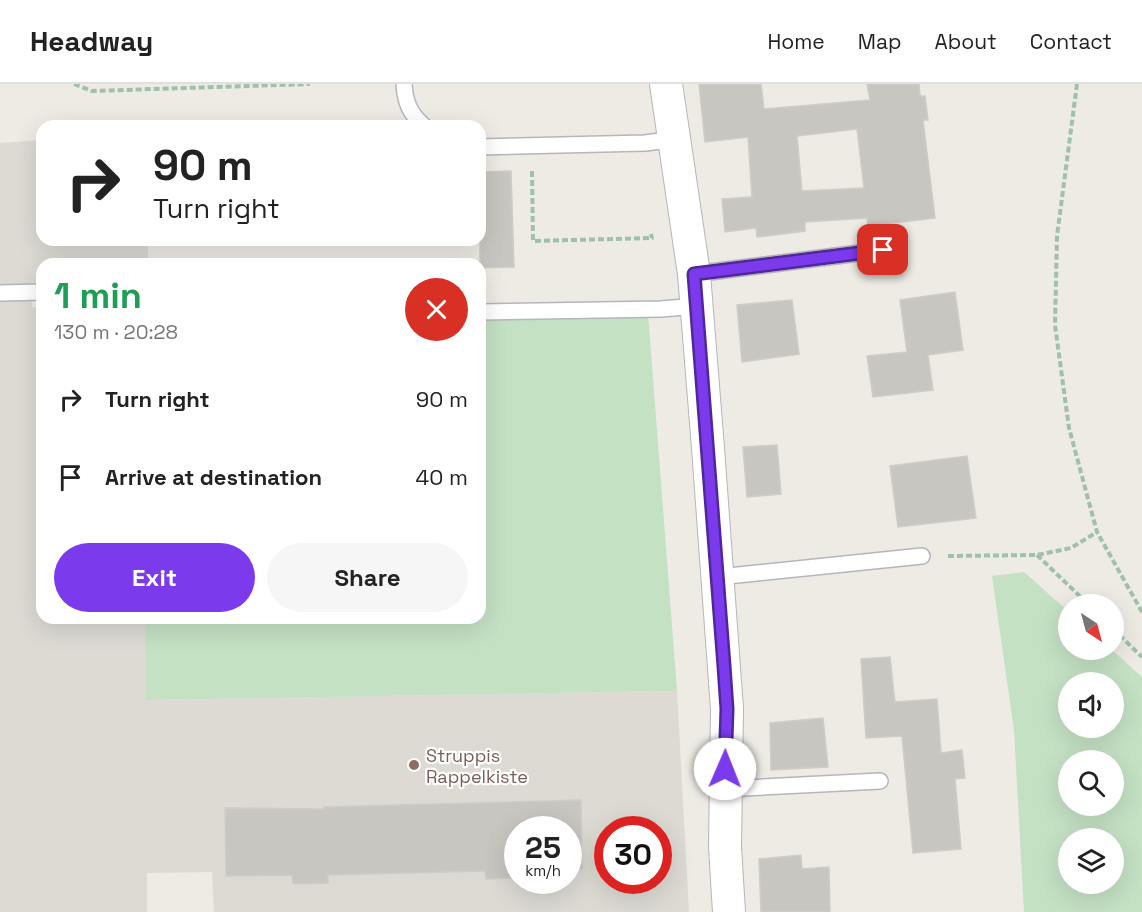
<!DOCTYPE html>
<meta charset="utf-8">
<style>
body{margin:0;font-family:"Space Grotesk",sans-serif;background:#f6f6f6;color:#222;height:100vh;display:flex;flex-direction:column;font-size:22px;white-space:nowrap}
*{box-sizing:border-box;margin:0}
p{font-size:20px;color:#767676}
.icon{flex:none;width:33px;height:33px;fill:none;stroke:currentColor;stroke-width:2;stroke-linecap:round;stroke-linejoin:round}
.map{position:relative;flex:1;overflow:hidden}
.panel{position:absolute;left:36px;top:174px;width:450px;height:366px;display:flex;flex-direction:column;background:#fff;border-radius:18px;box-shadow:0 6px 24px #0002}
.panel>*{flex:none}
.banner{position:absolute;left:36px;top:36px;width:450px;height:126px;border-radius:18px;box-shadow:0 6px 24px #0002;background:#fff;color:#222;overflow:hidden}
.needle{width:39px;rotate:144deg}
.fabs{position:absolute;left:1058px;top:510px;display:grid;gap:12px}
.fabs a{display:grid;place-items:center;width:66px;height:66px;border-radius:50%;background:#fff;box-shadow:0 6px 24px #0002;font-size:30px}
.speed{position:absolute;left:504px;top:732px;display:flex;gap:12px;font-size:30px;font-weight:700;text-align:center}
.speed>*{display:grid;place-content:center;width:78px;height:78px;border-radius:50%;background:#fff;box-shadow:0 6px 24px #0002;line-height:1}
.speed small{font-size:15px;font-weight:400}
.speed .limit{border:9px solid #d22;background:#fff;color:#111}
.pin{position:absolute;display:grid;place-items:center;width:51px;height:51px;color:#fff;margin:-26px;border-radius:12px;box-shadow:0 3px 9px #0006}
.me{position:absolute;width:66px;margin:-33px;rotate:1deg;stroke-linejoin:round;filter:drop-shadow(0 0 4px #0008)}
.turn{display:flex;align-items:center;gap:21px;height:126px;padding:0 18px;font-size:27px}
.turn .icon{width:78px;height:78px;stroke-width:2.5}
.turn b{display:block;font-size:42px;line-height:51px}
.round{display:grid;place-items:center;flex:none;width:63px;height:63px;border-radius:32px;background:#f6f6f6}
.overview{display:flex;align-items:center;justify-content:space-between;height:102px;padding:0 18px}
h1{font-size:36px;font-weight:700;line-height:45px;color:#1e9e55}
.action{display:flex;gap:12px;margin-top:auto;padding:12px 18px}
.action a{flex:1;height:69px;border-radius:36px;background:#7c3aed;color:#fff;font-size:24px;font-weight:700;line-height:69px;text-align:center}
.action a+a{background:#f6f6f6;color:#222}
ul{padding:0;list-style:none}
li{display:flex;align-items:center;gap:18px;height:78px;padding:0 18px}
li div{flex:1}
li b{display:block;font-size:22px}
li em{font-style:normal}
header{display:flex;align-items:center;gap:36px;box-sizing:border-box;height:84px;padding:0 30px;background:#fff;border-bottom:2px solid #e0e0e0}
header strong{font-size:28px}
nav{display:flex;gap:33px;margin-inline-start:auto;font-size:21px}
.map>svg:first-child{display:block}
.education{fill:#dcdad3;fill-rule:evenodd}
.green{fill:#c4e1c4;fill-rule:evenodd}
.building{fill:#c8c6c1;stroke:#d1ccc4;stroke-width:1.5;fill-rule:evenodd}
.lines{fill:none;stroke-linecap:round;stroke-linejoin:round}
.service-casing{stroke:#b5b6ba;stroke-width:18}
.minor-casing{stroke:#b5b6ba;stroke-width:34}
.path{stroke:#9ec1a8;stroke-width:4;stroke-dasharray:6 3;stroke-linecap:butt}
.service{stroke:#fff;stroke-width:15}
.minor{stroke:#fff;stroke-width:32}
.route-casing{stroke:#51269a;stroke-width:15}
.route{stroke:#7c3aed;stroke-width:10}
.education-dot{fill:#8d6e63;stroke:#fff;stroke-width:2}
.labels{text-anchor:middle;dominant-baseline:central;stroke-width:4.5;stroke-linejoin:round;paint-order:stroke}
.education-label{font-size:18px;fill:#785e54;stroke:#fff;text-anchor:start}
</style>
<header>
<strong>Headway</strong>
<nav><a>Home</a><a>Map</a><a>About</a><a>Contact</a></nav>
</header>
<div class="map">
<svg width="1142" height="828" viewBox="0 0 1142 828">
<rect width="100%" height="100%" fill="#edebe4"/>
<path class="education" d="M42,56V156H148V180H42V199H31L32,223H42V534H146V616L677,607L689,828H214L212,788L147,789V828H0V59ZM518,746H568V796H518ZM608,746H658V796H608Z"/>
<g class="green">
<polygon points="648,229 677,607 146,616 146,534 480,534 480,235"/>
<path d="M1024,488L1068,527V566H1112L1142,593V828H1024L1014,646L992,492ZM1068,598H1113V644H1068ZM1068,676H1113V722H1068ZM1068,754H1113V800H1068Z"/>
</g>
<g class="building">
<path d="M699,0H761L764,25L870,16L867,0H919L920,12H925L928,36H923L935,134L868,142L867,134L805,138V147L757,153L756,144L725,148L722,115L752,113L748,53L705,58ZM857,45L864,104L802,107L797,52Z"/>
<polygon points="511,87 514,183 480,184 480,88"/>
<polygon points="955,208 963,266 928,271 933,306 873,313 867,272 907,268 900,216"/>
<polygon points="792,216 799,270 742,278 737,221"/>
<polygon points="777,361 781,410 747,413 743,363"/>
<polygon points="967,372 976,434 898,443 890,382"/>
<polygon points="890,573 895,618 937,615 941,669 962,666 965,694 955,695 961,765 913,769 902,652 866,654 861,575"/>
<polygon points="823,634 828,683 771,686 770,639"/>
<polygon points="581,716 582,785 568,785 568,746 518,746 518,794 486,795 485,787 328,791 328,799 293,800 292,791 226,792 225,724 324,725 324,723"/>
<polygon points="801,771 802,785 829,783 830,828 761,828 759,775"/>
</g>
<g class="lines">
<defs>
<g id="service">
<path d="M404,0C405,18 410,30 424,42"/>
<polyline points="480,63 645,59 675,55"/>
<polyline points="694,190 883,166"/>
<polyline points="0,209 42,208"/>
<polyline points="480,228 661,225 697,222"/>
<polyline points="718,493 922,472"/>
<polyline points="725,705 880,697"/>
</g>
<polyline id="minor" points="666,0 694,190 708,364 727,625 725,763 729,828"/>
</defs>
<use href="#service" class="service-casing"/>
<use href="#minor" class="minor-casing"/>
<g class="path">
<polyline points="74,0 92,7 310,0"/>
<polyline points="1077,0 1057,152 1055,241 1069,344 1097,448 1142,528"/>
<polyline points="532,87 533,157 652,154 651,150"/>
<polyline points="1037,471 1088,520"/>
<polyline points="948,472 1037,471 1071,464 1097,448"/>
<polyline points="1113,545 1142,573"/>
</g>
<use href="#service" class="service"/>
<use href="#minor" class="minor"/>
</g>
<g class="lines">
<defs>
<polyline id="route" points="725,685 727,625 724,582 694,190 883,166"/>
</defs>
<use href="#route" class="route-casing"/>
<use href="#route" class="route"/>
</g>
<circle class="education-dot" cx="414" cy="681" r="6"/>
<g class="labels">
<g class="education-label">
<text x="426" y="671">Struppis<tspan x="426" dy="21">Rappelkiste</tspan></text>
</g>
</g>
</svg>
<div class="fabs">
<a><svg class="needle" viewBox="-14 -14 28 28"><path d="M0-13l5 13h-10z" fill="#e53935"/><path d="M0 13l5-13h-10z" fill="#767676"/></svg></a>
<a><svg class="icon" aria-label="sound" viewBox="0 0 24 24"><path d="M4 9h4l5-4v14l-5-4H4zM17 9q2 3 0 6"/></svg></a>
<a><svg class="icon" aria-label="search" viewBox="0 0 24 24"><circle cx="10" cy="10" r="6"/><path d="M15 15l6 6"/></svg></a>
<a><svg class="icon" aria-label="layers" viewBox="0 0 24 24"><path d="M12 4l9 5-9 5-9-5zM3 14l9 5 9-5"/></svg></a>
</div>
<div class="speed"><div>25<small>km/h</small></div><div class="limit">30</div></div>
<div class="pin" style="left:883px;top:166px;background:#d93025"><svg class="icon" aria-label="arrive" viewBox="0 0 24 24"><path d="M6 21V4h12l-3 4 3 4H6"/></svg></div>
<svg class="me" style="left:725px;top:685px" viewBox="-20 -20 40 40"><circle r="19" fill="#fff"/><path d="M0-13L10 11 0 6-10 11z" fill="#7c3aed"/></svg>
<div class="banner">
<div class="turn"><svg class="icon" aria-label="right" viewBox="0 0 24 24"><path d="M7 20v-9h11M14 6l5 5-5 5"/></svg><div><b>90 m</b>Turn right</div></div>
</div>
<section class="panel">
<div class="overview"><div><h1>1 min</h1><p>130 m · 20:28</p></div><a class="round" style="background:#d93025;color:#fff"><svg class="icon" aria-label="close" viewBox="0 0 24 24"><path d="M6 6l12 12M18 6L6 18"/></svg></a></div>
<ul>
<li><svg class="icon" aria-label="right" viewBox="0 0 24 24"><path d="M7 20v-9h11M14 6l5 5-5 5"/></svg><div><b>Turn right</b></div><em>90 m</em></li>
<li><svg class="icon" aria-label="arrive" viewBox="0 0 24 24"><path d="M6 21V4h12l-3 4 3 4H6"/></svg><div><b>Arrive at destination</b></div><em>40 m</em></li>
</ul>
<div class="action"><a>Exit</a><a>Share</a></div>
</section>
</div>
